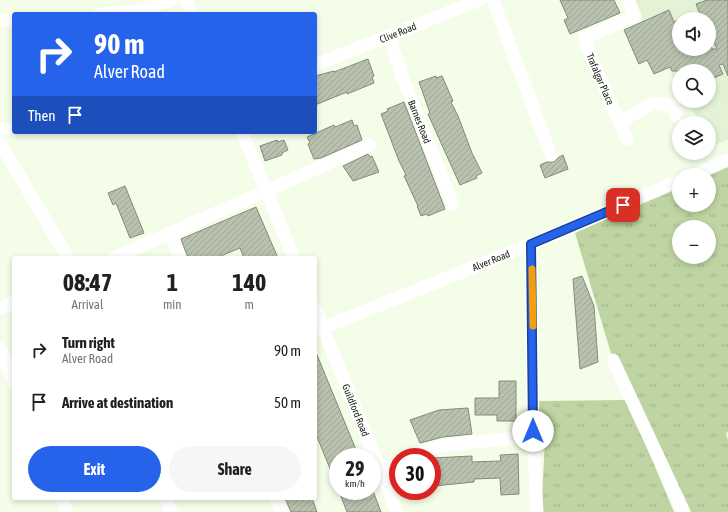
<!DOCTYPE html>
<meta charset="utf-8">
<style>
body{margin:0;font-family:"Asap Condensed",sans-serif;background:#f6f6f6;color:#202124;height:100vh;display:flex;flex-direction:column;font-size:15px;white-space:nowrap}
*{box-sizing:border-box;margin:0}
p{font-size:13px;color:#757577}
.icon{flex:none;width:22px;height:22px;fill:none;stroke:currentColor;stroke-width:2;stroke-linecap:round;stroke-linejoin:round}
.map{position:relative;flex:1;overflow:hidden}
.sheet{position:absolute;left:12px;top:256px;width:305px;height:244px;display:flex;flex-direction:column;background:#fff;border-radius:4px;box-shadow:0 2px 6px #0003}
.sheet>*{flex:none}
.guide{position:absolute;left:12px;top:12px;width:305px;height:122px;border-radius:4px;box-shadow:0 2px 6px #0003;background:#2563eb;color:#fff;overflow:hidden}
.fabs{position:absolute;left:672px;top:12px;display:grid;gap:8px}
.fabs a{display:grid;place-items:center;width:44px;height:44px;border-radius:50%;background:#fff;box-shadow:0 2px 6px #0003;font-size:20px}
.speed{position:absolute;left:329px;top:448px;display:flex;gap:8px;font-size:20px;font-weight:700;text-align:center}
.speed>*{display:grid;place-content:center;width:52px;height:52px;border-radius:50%;background:#fff;box-shadow:0 2px 6px #0003;line-height:1}
.speed small{font-size:10px;font-weight:400}
.speed .limit{border:6px solid #d22;background:#fff;color:#111}
.pin{position:absolute;display:grid;place-items:center;width:34px;height:34px;color:#fff;margin:-17px;border-radius:8px;box-shadow:0 2px 6px #0006}
.me{position:absolute;width:44px;margin:-22px;rotate:0deg;stroke-linejoin:round;filter:drop-shadow(0 0 3px #0008)}
.turn{display:flex;align-items:center;gap:14px;height:84px;padding:0 16px;font-size:18px}
.turn .icon{width:52px;height:52px;stroke-width:2.5}
.turn b{display:block;font-size:28px;line-height:34px}
.then{display:flex;align-items:center;height:38px;padding:0 16px;background:#0003;gap:8px;font-size:15px}
.eta{display:flex;justify-content:space-evenly;align-items:center;height:68px;text-align:center}
.eta b{font-size:24px;font-weight:700;line-height:28px}
.button{display:flex;gap:8px;margin-top:auto;padding:8px 16px}
.button a{flex:1;height:46px;border-radius:24px;background:#2563eb;color:#fff;font-size:16px;font-weight:700;line-height:46px;text-align:center}
.button a+a{background:#f6f6f6;color:#202124}
ul{padding:0;list-style:none}
li{display:flex;align-items:center;gap:12px;height:52px;padding:0 16px}
li div{flex:1}
li b{display:block;font-size:15px}
li em{font-style:normal}
.map>svg:first-child{display:block}
.built{fill:#e4f2d6;fill-rule:evenodd}
.park{fill:url(#park-tufts);fill-rule:evenodd}
.building{fill:url(#building-hatch);stroke:#838c79}
.lines{fill:none;stroke-linecap:round;stroke-linejoin:round}
.minor{stroke:#fff;stroke-width:13}
.route-casing{stroke:#184099;stroke-width:10}
.route{stroke:#2563eb;stroke-width:7}
.slow{stroke:#f59e0b;stroke-width:7}
.labels{text-anchor:middle;dominant-baseline:central;stroke-width:3.5;stroke-linejoin:round;paint-order:stroke}
.street-label{font-size:10px;fill:#161a12;stroke:#fff}
</style>
<div class="map">
<svg width="728" height="512" viewBox="0 0 728 512">
<defs>
<pattern id="park-tufts" width="24" height="20" patternUnits="userSpaceOnUse"><rect width="24" height="20" fill="#bed5a3"/><path d="M3 7l-1-3M5 7V3M7 7l1-3M15 17l-1-3M17 17v-4M19 17l1-3" fill="none" stroke="#a3b68b"/></pattern>
<pattern id="building-hatch" width="6" height="6" patternUnits="userSpaceOnUse"><rect width="6" height="6" fill="#b8c2ae"/><path d="M-1 1l2-2M0 6l6-6M5 7l2-2" fill="none" stroke="#9da695"/></pattern>
</defs>
<rect width="100%" height="100%" fill="#f3fde8"/>
<path class="built" d="M630,0H728V140L712,145L709,139V123H700L687,101H709V71H679V87L636,12ZM679,19H709V49H679Z"/>
<g class="park">
<path d="M728,163V432L726,433L728,440V512H684L613,360L575,233L679,186V205H709V175ZM679,227H709V257H679Z"/>
<polygon points="627,400 674,512 541,512 545,443 533,431 539,401"/>
</g>
<g class="building">
<polygon points="560,0 614,0 620,13 570,34 564,20 568,18"/>
<polygon points="707,0 728,0 728,76 723,64 719,65 723,74 709,80 709,71 672,71 670,67 654,74 647,60 639,64 624,30 669,10 674,22 679,20 679,49 709,49 709,41 712,49 717,49 709,31 709,19 702,19 696,4"/>
<polygon points="368,59 374,76 372,77 374,83 347,94 347,92 315,105 315,76 334,71 334,72"/>
<polygon points="436,76 436,78 442,76 453,101 451,102 458,116 472,153 482,173 476,176 477,178 460,185 428,114 430,113 419,82"/>
<polygon points="404,102 445,209 428,216 427,214 421,216 417,206 418,206 404,176 406,175 399,161 381,114 388,111 387,109"/>
<polygon points="352,120 354,126 357,125 362,140 321,158 314,159 308,144 310,143 307,137 334,125 335,127"/>
<polygon points="277,140 277,142 284,140 288,150 282,153 282,155 265,161 260,146"/>
<polygon points="368,154 370,157 372,156 379,172 353,181 343,166"/>
<polygon points="563,155 568,169 545,178 540,165 547,162 554,162 559,157"/>
<polygon points="125,186 144,233 130,238 116,203 113,205 108,193"/>
<polygon points="256,207 278,258 244,258 240,248 216,258 188,258 181,239"/>
<polygon points="582,276 594,306 598,362 580,369 573,279"/>
<polygon points="315,350 359,457 338,457 338,488 315,432"/>
<polygon points="499,381 516,381 516,421 497,421 497,415 475,415 475,398 499,398"/>
<polygon points="468,408 472,434 443,437 420,443 410,420 439,410"/>
<polygon points="518,454 519,494 501,495 500,478 474,479 474,482 434,486 432,477 432,458 472,456 472,462 501,461 500,455"/>
<polygon points="339,491 373,491 381,512 347,512"/>
<polygon points="285,498 312,498 317,512 291,512"/>
</g>
<g class="lines">
<g class="minor">
<polyline points="186,0 192,14"/>
<polyline points="493,0 551,155"/>
<path id="s1" d="M628,0L635,16L585,38L587,47L619,122L654,103L672,105L676,115"/>
<polyline points="99,14 137,11 171,0"/>
<polyline points="0,21 14,20"/>
<path id="s2" d="M389,36L403,79L453,205"/>
<path id="s3" d="M315,65L480,0"/>
<polyline points="619,122 627,139"/>
<polyline points="0,129 14,128"/>
<polyline points="242,132 294,258"/>
<polyline points="0,143 68,258"/>
<polyline points="693,175 728,160"/>
<polyline points="170,233 180,258"/>
<polyline points="531,244 533,436 537,512"/>
<polyline points="114,258 370,145"/>
<polyline points="0,308 14,302"/>
<path id="s4" d="M315,308L397,512"/>
<path id="s5" d="M323,328L531,244L679,181"/>
<polyline points="0,348 14,382"/>
<polyline points="613,360 684,512"/>
<polyline points="411,457 438,446 533,436"/>
<polyline points="380,470 398,462"/>
<polyline points="61,498 67,512"/>
<polyline points="166,498 171,512"/>
<polyline points="276,498 281,512"/>
</g>
</g>
<g class="lines">
<defs>
<polyline id="route" points="533,431 531,244 623,205"/>
</defs>
<use href="#route" class="route-casing"/>
<use href="#route" class="route"/>
<polyline class="slow" points="532,269 533,326"/>
</g>
<g class="labels">
<g class="street-label">
<text stroke="none"><textPath href="#s3" startOffset="89">Clive Road</textPath></text>
<text stroke="none"><textPath href="#s1" startOffset="116">Trafalgar Place</textPath></text>
<text stroke="none"><textPath href="#s2" startOffset="91">Barnes Road</textPath></text>
<text stroke="none"><textPath href="#s5" startOffset="181">Alver Road</textPath></text>
<text stroke="none"><textPath href="#s4" startOffset="110">Guildford Road</textPath></text>
</g>
</g>
</svg>
<div class="fabs">
<a><svg class="icon" aria-label="sound" viewBox="0 0 24 24"><path d="M4 9h4l5-4v14l-5-4H4zM17 9q2 3 0 6"/></svg></a>
<a><svg class="icon" aria-label="search" viewBox="0 0 24 24"><circle cx="10" cy="10" r="6"/><path d="M15 15l6 6"/></svg></a>
<a><svg class="icon" aria-label="layers" viewBox="0 0 24 24"><path d="M12 4l9 5-9 5-9-5zM3 14l9 5 9-5"/></svg></a>
<a>+</a>
<a>−</a>
</div>
<div class="speed"><div>29<small>km/h</small></div><div class="limit">30</div></div>
<div class="pin" style="left:623px;top:205px;background:#d93025"><svg class="icon" aria-label="arrive" viewBox="0 0 24 24"><path d="M6 21V4h12l-3 4 3 4H6"/></svg></div>
<svg class="me" style="left:533px;top:431px" viewBox="-20 -20 40 40"><circle r="19" fill="#fff"/><path d="M0-13L10 11 0 6-10 11z" fill="#2563eb"/></svg>
<div class="guide">
<div class="turn"><svg class="icon" aria-label="right" viewBox="0 0 24 24"><path d="M7 20v-9h11M14 6l5 5-5 5"/></svg><div><b>90 m</b>Alver Road</div></div>
<div class="then">Then<svg class="icon" aria-label="arrive" viewBox="0 0 24 24"><path d="M6 21V4h12l-3 4 3 4H6"/></svg></div>
</div>
<section class="sheet">
<div class="eta">
<div><b>08:47</b><p>Arrival</p></div>
<div><b>1</b><p>min</p></div>
<div><b>140</b><p>m</p></div>
</div>
<ul>
<li><svg class="icon" aria-label="right" viewBox="0 0 24 24"><path d="M7 20v-9h11M14 6l5 5-5 5"/></svg><div><b>Turn right</b><p>Alver Road</p></div><em>90 m</em></li>
<li><svg class="icon" aria-label="arrive" viewBox="0 0 24 24"><path d="M6 21V4h12l-3 4 3 4H6"/></svg><div><b>Arrive at destination</b></div><em>50 m</em></li>
</ul>
<div class="button"><a>Exit</a><a>Share</a></div>
</section>
</div>
